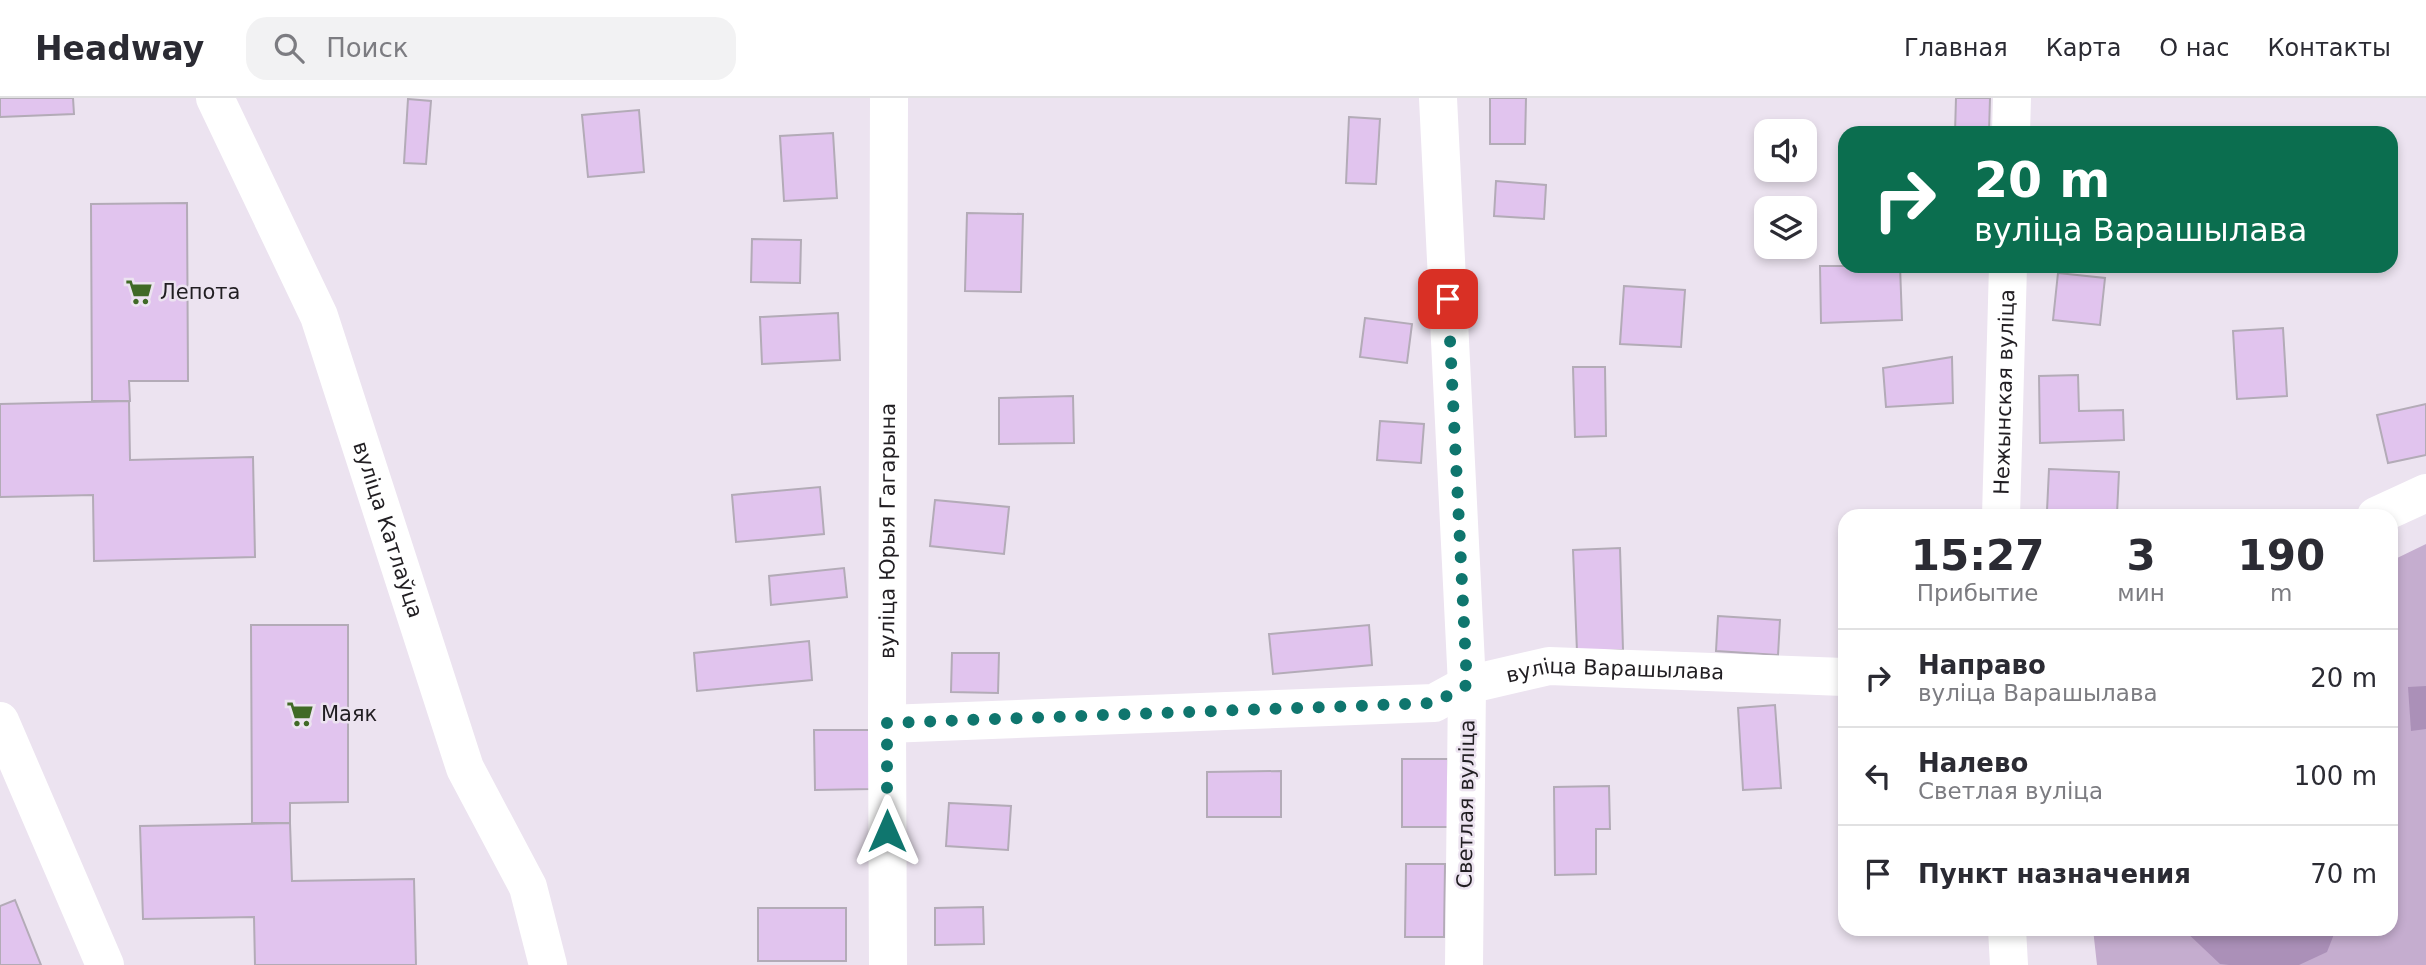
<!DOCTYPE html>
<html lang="ru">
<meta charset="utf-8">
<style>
body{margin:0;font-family:"DejaVu Sans",sans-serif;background:#f2f2f3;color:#2b2b33;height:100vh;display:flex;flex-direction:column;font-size:26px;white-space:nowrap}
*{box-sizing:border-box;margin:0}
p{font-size:23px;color:#7c7c81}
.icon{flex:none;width:38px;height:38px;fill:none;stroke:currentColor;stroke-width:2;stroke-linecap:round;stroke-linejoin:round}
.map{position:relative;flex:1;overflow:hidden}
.details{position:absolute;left:1838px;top:411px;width:560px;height:427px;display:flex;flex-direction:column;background:#fff;border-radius:21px;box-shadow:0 4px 10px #0003}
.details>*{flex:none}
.guide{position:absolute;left:1838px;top:28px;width:560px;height:147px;border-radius:21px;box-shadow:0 4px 10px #0003;background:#0b6e4f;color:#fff;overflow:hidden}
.buttons{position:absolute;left:1754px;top:21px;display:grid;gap:14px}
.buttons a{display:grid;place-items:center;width:63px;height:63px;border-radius:14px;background:#fff;box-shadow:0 4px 10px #0003;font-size:35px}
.pin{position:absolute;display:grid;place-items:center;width:60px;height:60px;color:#fff;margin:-30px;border-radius:14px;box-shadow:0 4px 10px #0006}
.me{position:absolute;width:77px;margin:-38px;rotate:0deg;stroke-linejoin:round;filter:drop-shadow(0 0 5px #0008)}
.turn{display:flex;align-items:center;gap:24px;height:147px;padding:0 21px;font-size:32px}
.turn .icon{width:91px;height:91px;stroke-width:2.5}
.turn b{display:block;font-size:49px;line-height:60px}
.eta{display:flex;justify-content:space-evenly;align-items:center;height:119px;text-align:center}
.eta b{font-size:42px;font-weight:700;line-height:49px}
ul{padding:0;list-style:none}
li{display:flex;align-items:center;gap:21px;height:98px;padding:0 21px;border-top:2px solid #e1e1e2}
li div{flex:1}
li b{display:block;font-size:26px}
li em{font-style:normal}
header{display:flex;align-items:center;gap:42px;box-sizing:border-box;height:98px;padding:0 35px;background:#fff;border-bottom:2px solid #e1e1e2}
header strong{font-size:33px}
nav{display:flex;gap:38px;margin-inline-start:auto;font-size:24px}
.search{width:490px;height:63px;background:#f2f2f3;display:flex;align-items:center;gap:18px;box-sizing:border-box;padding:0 24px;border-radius:21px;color:#7c7c81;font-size:26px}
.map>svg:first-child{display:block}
.green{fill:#c5adcf}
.water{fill:#ab90b8}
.building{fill:#e1c4ee;stroke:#b3abb7;stroke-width:2}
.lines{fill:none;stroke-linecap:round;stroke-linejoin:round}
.minor{stroke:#fff;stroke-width:38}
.route{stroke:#0f766e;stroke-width:12;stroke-dasharray:0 21.6}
.labels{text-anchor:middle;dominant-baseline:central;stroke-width:5;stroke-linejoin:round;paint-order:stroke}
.poi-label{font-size:21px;fill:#211e22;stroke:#ece3f0;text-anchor:start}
.street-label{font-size:21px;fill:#211e22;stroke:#ece3f0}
</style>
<header>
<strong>Headway</strong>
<div class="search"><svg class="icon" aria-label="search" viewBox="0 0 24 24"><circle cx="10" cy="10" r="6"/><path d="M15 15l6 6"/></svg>Поиск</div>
<nav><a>Главная</a><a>Карта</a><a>О нас</a><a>Контакты</a></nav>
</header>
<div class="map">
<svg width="2426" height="867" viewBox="0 0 2426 867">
<rect width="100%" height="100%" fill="#ece3f0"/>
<polygon class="green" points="2426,446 2426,867 2097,867 2093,831 2390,831 2391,463"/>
<g class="water">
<polygon points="2426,588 2426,631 2411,633 2408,589"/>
<polygon points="2183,831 2336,831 2327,854 2299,867 2229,867 2220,866"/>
</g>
<g class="building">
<polygon points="0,0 73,0 74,16 0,19"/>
<polygon points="1490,0 1526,0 1525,46 1490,46"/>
<polygon points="1956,0 1990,0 1989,35 1955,35"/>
<polygon points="408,1 431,3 426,66 404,65"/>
<polygon points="639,12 644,74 588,79 582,17"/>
<polygon points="1349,19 1380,21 1376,86 1346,85"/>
<polygon points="833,35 837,100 784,103 780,38"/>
<polygon points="1496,83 1546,87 1544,121 1494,118"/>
<polygon points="187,105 188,283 129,283 130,303 92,303 91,106"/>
<polygon points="967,115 1023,116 1021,194 965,193"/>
<polygon points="752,141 801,142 800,185 751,184"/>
<polygon points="1820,168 1900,168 1902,222 1821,225"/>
<polygon points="2058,175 2105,180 2100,227 2053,222"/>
<polygon points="1624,188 1685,192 1681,249 1620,246"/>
<polygon points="838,215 840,262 762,266 760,219"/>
<polygon points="1365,220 1412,226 1407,265 1360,259"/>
<polygon points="2283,230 2287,298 2237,301 2233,233"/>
<polygon points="1952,259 1953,305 1886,309 1883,270"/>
<polygon points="1573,269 1605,269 1606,338 1575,339"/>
<polygon points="2078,277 2079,313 2123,312 2124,342 2040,345 2039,278"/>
<polygon points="1073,298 1074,345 999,346 999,300"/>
<polygon points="129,303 130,362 253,359 255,459 94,463 93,397 0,399 0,306"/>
<polygon points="2426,306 2426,357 2388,365 2377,317"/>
<polygon points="1380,323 1424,326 1421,365 1377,362"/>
<polygon points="2049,371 2119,374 2117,416 2047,413"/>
<polygon points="820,389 824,436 736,444 732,397"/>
<polygon points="935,402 1009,409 1004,456 930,448"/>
<polygon points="1620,450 1623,552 1577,554 1573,452"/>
<polygon points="844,470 847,499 771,507 769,478"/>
<polygon points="1718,518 1780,522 1778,557 1716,553"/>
<polygon points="251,527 348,527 348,704 290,705 290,725 252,725"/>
<polygon points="1369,527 1372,567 1273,576 1269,536"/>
<polygon points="809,543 812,582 697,593 694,555"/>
<polygon points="952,555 999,555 998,595 951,594"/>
<polygon points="1775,607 1781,690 1743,692 1738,610"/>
<polygon points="814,632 872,632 872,691 815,692"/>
<rect x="1402" y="661" width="46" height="68"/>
<polygon points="1281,673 1281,719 1207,719 1207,674"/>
<polygon points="1609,688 1610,731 1596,731 1596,776 1555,777 1554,689"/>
<polygon points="949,705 1011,708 1008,752 946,748"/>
<polygon points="290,725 292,783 414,781 416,867 255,867 254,819 143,821 140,728"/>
<polygon points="1406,766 1445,766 1444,839 1405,839"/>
<polygon points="15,802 41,867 0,867 0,808"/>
<polygon points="983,809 984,846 935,847 935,810"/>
<rect x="758" y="810" width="88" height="53"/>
</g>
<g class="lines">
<g class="minor">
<path id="s1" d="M215,0L319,218L465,670L528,789L548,867"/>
<polyline points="1438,0 1467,587 1464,867"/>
<polyline points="2011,35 2012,0"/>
<path id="s2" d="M2001,418L2008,168"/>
<polyline points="2376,418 2426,395"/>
<polyline points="0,623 105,867"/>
<path id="s3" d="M887,626L1434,605L1467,587L1549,568L1844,579"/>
<polyline points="2007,831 2009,867"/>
<path id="s4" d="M888,867L887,626L889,0"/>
</g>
</g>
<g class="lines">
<polyline class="route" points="887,733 887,625 1434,605 1467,587 1448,201"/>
</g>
<defs>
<symbol id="supermarket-bare" viewBox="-9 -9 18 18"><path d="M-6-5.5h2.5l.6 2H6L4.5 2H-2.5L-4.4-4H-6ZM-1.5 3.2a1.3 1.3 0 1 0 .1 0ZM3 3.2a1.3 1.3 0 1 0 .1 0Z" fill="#406a26" stroke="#ece3f0" stroke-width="2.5" paint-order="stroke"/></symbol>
</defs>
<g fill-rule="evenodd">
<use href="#supermarket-bare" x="120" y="175" width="38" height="38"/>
<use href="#supermarket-bare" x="281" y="597" width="38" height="38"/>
</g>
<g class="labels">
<g class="poi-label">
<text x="160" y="194">Лепота</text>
<text x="321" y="616">Маяк</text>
</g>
<g class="street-label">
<text stroke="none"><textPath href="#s2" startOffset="124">Нежынская вуліца</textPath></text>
<text stroke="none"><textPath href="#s1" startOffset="466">вуліца Катлаўца</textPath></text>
<text stroke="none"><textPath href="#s4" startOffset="434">вуліца Юрыя Гагарына</textPath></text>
<text stroke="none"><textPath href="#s3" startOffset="735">вуліца Варашылава</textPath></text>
<text transform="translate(1466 706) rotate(-89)">Светлая вуліца</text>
</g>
</g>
</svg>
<div class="buttons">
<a><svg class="icon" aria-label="sound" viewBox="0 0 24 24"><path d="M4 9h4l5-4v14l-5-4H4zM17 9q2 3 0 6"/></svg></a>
<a><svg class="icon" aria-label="layers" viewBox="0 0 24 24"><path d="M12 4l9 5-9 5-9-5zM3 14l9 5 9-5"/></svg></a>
</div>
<div class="pin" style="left:1448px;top:201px;background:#d93025"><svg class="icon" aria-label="arrive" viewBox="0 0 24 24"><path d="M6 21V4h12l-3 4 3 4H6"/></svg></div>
<svg class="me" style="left:887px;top:733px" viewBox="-20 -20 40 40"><path d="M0-17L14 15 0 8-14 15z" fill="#0f766e" stroke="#fff" stroke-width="4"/></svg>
<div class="guide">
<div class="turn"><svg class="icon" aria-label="right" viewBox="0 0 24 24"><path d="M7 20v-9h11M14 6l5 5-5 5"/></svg><div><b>20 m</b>вуліца Варашылава</div></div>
</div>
<section class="details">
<div class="eta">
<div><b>15:27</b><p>Прибытие</p></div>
<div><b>3</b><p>мин</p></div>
<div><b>190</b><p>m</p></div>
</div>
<ul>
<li><svg class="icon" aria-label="right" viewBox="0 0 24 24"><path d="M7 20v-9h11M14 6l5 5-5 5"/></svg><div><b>Направо</b><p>вуліца Варашылава</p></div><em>20 m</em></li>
<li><svg class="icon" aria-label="left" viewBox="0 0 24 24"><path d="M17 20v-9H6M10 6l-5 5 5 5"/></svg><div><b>Налево</b><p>Светлая вуліца</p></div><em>100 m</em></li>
<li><svg class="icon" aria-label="arrive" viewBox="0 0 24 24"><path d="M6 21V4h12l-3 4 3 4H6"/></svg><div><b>Пункт назначения</b></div><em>70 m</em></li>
</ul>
</section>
</div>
